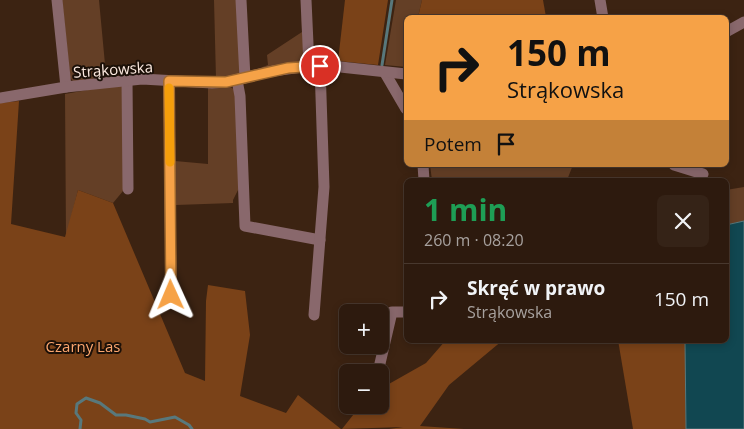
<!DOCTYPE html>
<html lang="pl">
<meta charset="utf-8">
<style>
body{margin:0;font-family:"Open Sans",sans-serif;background:#352317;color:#f1f3f6;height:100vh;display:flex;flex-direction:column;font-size:19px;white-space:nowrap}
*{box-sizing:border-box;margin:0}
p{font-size:16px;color:#a7a19e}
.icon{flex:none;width:28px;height:28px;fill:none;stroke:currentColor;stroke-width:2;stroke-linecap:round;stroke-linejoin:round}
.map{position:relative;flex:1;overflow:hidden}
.side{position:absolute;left:404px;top:178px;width:325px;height:165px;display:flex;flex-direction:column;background:#2d1a0e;border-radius:8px;box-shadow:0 2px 8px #0003,0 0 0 1px #48382e}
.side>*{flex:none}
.banner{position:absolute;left:404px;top:15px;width:325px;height:152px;border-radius:8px;box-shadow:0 2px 8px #0003,0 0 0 1px #48382e;background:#f6a247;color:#111;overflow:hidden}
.tools{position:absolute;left:339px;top:304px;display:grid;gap:10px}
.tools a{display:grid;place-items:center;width:50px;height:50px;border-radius:8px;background:#2d1a0e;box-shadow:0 2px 8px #0003,0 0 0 1px #48382e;font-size:25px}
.pin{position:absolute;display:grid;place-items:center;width:42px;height:42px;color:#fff;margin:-21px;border:2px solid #fff;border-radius:50%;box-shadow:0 1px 5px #0007}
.me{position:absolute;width:55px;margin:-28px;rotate:359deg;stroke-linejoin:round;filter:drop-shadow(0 0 4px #0008)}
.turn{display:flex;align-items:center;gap:18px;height:105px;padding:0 20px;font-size:22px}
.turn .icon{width:65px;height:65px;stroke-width:2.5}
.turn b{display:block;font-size:35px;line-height:42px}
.then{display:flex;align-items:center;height:48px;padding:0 20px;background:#0003;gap:10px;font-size:19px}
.round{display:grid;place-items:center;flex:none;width:52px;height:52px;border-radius:8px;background:#352317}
.summary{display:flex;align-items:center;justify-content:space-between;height:85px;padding:0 20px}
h1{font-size:30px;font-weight:700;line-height:38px;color:#1e9e55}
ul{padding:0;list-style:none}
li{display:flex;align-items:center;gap:15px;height:70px;padding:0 20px;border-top:1px solid #48382e}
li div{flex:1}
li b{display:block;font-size:19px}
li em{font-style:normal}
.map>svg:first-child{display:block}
.green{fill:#643f26}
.forest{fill:#7a4218}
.water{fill:#114751;stroke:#58787c}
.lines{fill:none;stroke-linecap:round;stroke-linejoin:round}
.stream{stroke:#58787c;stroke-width:3}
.minor{stroke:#89686c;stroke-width:11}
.route-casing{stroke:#a0692e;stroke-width:12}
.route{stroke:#f6a247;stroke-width:9}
.slow{stroke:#f59e0b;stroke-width:9}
.labels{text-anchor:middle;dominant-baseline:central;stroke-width:4;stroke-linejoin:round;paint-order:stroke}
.street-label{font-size:15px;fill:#fceae0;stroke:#1b1008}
.park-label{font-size:15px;fill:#fda76f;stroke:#1b1008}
</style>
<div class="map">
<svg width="744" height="429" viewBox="0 0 744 429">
<rect width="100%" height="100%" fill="#3c2312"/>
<g class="green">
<polygon points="62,0 99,0 106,75 75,83 70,78"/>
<polygon points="214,0 237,0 241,74 216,79"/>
<polygon points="301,0 304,63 249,72 268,65 267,55 302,32"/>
<polygon points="396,0 422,0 418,17 406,18 406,67 385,65"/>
<polygon points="121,84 124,87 123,191 113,203 78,190 66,238 65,94"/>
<polygon points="229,86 235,90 240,186 233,200 233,203 176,205 175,161 208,164 208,88"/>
<polygon points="430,165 573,165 567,180 432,180"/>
<polygon points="744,187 744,221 726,225 726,190"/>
</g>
<g class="forest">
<polygon points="345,0 388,0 378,65 338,61"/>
<polygon points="422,0 543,0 546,17 418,17"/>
<polygon points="19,101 11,224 65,237 78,190 113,203 185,373 205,381 206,301 208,285 245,291 250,335 240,396 286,413 298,395 341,429 0,429 0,103"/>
<polygon points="446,340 503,340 449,385 420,426 464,429 389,429 403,427 342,429 361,405 380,405 380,389 426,363"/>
<polygon points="618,340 685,340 686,429 633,429"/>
</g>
<polygon class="water" points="744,221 744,429 686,429 685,340 726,340 726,225"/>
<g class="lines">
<g class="stream">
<polyline points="382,65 392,0"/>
<polyline points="80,429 81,420 76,413 77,404 86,398 100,403 116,415 126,415 145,419 150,422 175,417 189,425 192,429"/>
</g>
<g class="minor">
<polyline points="57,0 66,87"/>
<polyline points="241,0 245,78"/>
<polyline points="306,0 309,66"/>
<polyline points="600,0 603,18"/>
<polyline points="726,32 744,22"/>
<polyline points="385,73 406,109"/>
<polyline points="127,80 128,189"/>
<polyline points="237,80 240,96 245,226 320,240"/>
<polyline points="169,81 171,295"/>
<polyline points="0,98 66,87 142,79 212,83 226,82 273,71 309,66 331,66 406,74"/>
<polyline points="423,165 424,180"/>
<polyline points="674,165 703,174"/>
<polyline points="314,315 324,187 320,66"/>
<polyline points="378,372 392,312 406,312"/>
</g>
</g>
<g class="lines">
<defs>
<polyline id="route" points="171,295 169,81 226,82 288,68 320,66"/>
</defs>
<use href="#route" class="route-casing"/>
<use href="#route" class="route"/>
<polyline class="slow" points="169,88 170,162"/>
</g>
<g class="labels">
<g class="street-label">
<text transform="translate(113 69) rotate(-4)">Strąkowska</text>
</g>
<g class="park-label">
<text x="83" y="346">Czarny Las</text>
</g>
</g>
</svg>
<div class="tools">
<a>+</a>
<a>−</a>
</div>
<div class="pin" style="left:320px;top:66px;background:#d93025"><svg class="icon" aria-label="arrive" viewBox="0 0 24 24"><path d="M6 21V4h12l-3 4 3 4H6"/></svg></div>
<svg class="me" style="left:171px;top:295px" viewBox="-20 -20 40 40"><path d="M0-17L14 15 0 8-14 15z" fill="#f6a247" stroke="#fff" stroke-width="4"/></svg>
<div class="banner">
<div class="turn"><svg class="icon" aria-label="right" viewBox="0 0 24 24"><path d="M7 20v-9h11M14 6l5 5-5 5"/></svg><div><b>150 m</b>Strąkowska</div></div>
<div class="then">Potem<svg class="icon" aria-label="arrive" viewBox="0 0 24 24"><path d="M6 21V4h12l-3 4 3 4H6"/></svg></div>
</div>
<section class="side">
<div class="summary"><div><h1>1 min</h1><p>260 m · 08:20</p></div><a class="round"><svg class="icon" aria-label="close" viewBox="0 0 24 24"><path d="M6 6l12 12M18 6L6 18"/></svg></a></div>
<ul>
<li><svg class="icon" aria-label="right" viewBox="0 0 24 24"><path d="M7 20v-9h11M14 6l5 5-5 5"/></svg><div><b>Skręć w prawo</b><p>Strąkowska</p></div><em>150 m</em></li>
</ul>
</section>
</div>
